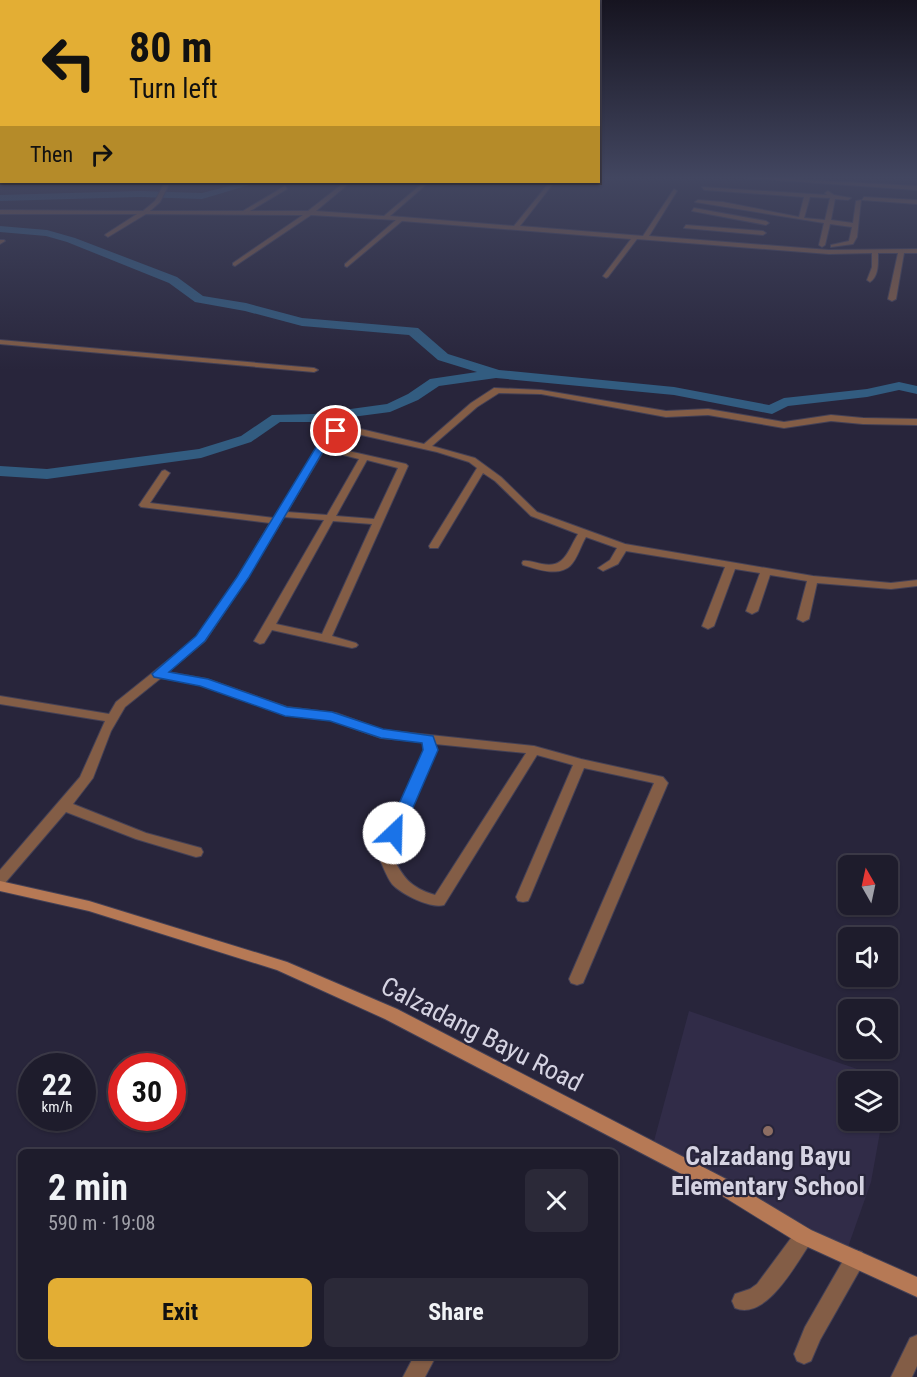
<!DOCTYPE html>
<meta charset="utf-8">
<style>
body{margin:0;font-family:"Roboto Condensed",sans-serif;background:#2b2938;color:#f1f3f6;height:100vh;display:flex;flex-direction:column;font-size:22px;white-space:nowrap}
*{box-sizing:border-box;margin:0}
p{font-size:20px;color:#a1a1a9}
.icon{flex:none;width:33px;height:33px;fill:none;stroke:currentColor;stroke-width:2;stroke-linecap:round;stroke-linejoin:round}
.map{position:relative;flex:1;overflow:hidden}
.sheet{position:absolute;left:18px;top:1149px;width:600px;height:210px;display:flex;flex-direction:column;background:#1e1c2c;border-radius:9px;box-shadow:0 2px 4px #0004,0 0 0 2px #3c3a48}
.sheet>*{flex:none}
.hud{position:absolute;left:0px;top:0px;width:600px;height:183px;box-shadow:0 2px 4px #0004,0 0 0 2px #3c3a48;background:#e3ae34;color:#111;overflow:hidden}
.needle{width:39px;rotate:351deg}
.fabs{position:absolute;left:838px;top:855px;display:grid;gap:12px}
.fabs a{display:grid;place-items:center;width:60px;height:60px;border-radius:9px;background:#1e1c2c;box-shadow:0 2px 4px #0004,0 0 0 2px #3c3a48;font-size:30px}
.speed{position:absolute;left:18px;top:1053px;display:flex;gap:12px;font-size:30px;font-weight:700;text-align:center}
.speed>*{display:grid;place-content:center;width:78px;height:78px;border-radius:50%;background:#1e1c2c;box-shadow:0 2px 4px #0004,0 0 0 2px #3c3a48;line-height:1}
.speed small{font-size:15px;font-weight:400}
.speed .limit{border:9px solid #d22;background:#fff;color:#111}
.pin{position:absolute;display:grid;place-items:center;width:51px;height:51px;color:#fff;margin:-26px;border:3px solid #fff;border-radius:50%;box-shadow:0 2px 6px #0007}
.me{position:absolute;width:66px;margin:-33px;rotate:24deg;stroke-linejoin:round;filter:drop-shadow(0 0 4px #0008)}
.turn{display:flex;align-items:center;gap:21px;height:126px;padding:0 30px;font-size:27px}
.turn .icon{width:78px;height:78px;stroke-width:2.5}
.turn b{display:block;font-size:42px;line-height:51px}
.then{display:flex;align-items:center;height:57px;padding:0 30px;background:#0003;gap:12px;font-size:22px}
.round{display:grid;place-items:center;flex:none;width:63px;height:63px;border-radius:9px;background:#2b2938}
.overview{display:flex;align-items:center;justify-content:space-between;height:102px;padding:0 30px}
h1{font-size:36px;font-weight:700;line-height:45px}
.cta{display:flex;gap:12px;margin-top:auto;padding:12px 30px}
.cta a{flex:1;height:69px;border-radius:9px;background:#e3ae34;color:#111;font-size:24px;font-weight:700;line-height:69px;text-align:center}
.cta a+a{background:#2b2938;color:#f1f3f6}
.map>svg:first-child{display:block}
.built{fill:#312c48}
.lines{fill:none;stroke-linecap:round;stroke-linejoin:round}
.river{fill:#325c80;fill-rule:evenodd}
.street-casing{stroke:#444156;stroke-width:2}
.secondary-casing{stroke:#444156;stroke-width:2}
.street{fill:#835d46;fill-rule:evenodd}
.secondary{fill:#b67955;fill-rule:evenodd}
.route{fill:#1a73e8;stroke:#114b97;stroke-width:1.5}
.education-dot{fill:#8d6e63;stroke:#28253b;stroke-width:2}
.labels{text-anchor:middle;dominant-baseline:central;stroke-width:4.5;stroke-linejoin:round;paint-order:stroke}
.near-street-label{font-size:26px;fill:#d5d3e2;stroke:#28253b}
.near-poi-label{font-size:26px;font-weight:bold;fill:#d5d3e2;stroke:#28253b}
</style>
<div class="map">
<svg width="917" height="1377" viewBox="0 0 917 1377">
<rect width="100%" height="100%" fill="#28253b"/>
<polygon class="built" points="689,1011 889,1080 888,1087 888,1082 849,1082 849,1120 882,1121 871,1182 848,1247 777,1212 654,1141"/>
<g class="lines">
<g class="river">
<polygon points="245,182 259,182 202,199 140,197 0,201 0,195 140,191 202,193"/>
<polygon points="0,226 47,230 75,238 177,277 203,296 246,303 302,318 418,328 448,354 499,370 674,387 769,405 784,398 867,389 899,382 917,386 917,394 899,390 867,397 788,406 772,414 674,395 496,378 439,386 418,400 390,412 314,422 280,422 251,442 201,458 47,479 0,476 0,466 47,469 199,449 241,436 272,415 314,414 387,404 408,394 430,379 477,372 438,360 409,335 302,326 245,311 195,302 169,283 67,242 46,236 0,232"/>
</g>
<defs>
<g id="street">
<polygon points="748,178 772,178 917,186 917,190"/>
<polygon points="0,179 2,182 4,182 0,183"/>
<path d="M165,182H170L160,202L150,211H243L285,186L287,189L250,211H308L345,182L347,185L316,211L384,216L424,182H429L390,216L514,226L549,183L552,185L520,226L643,236L674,189L677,191L649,236L829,250L917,249V253H904L896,299L892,301L888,299L898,253H878C878,263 879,276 870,282L867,280L872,267V253L829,254L637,239L608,277L606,278L603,276L631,239L402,221L347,267L345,266V264L396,220L311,215L235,266L233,265V263L303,215L146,214L108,237L105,235L106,234L137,214H0V210L143,211L155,201Z"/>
<path d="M702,187L827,195L825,193L828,191L834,195L851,198L848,200L835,199L831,220L853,223L856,201L861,200L857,237L853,244L831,247V245L849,241L852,227L830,224L825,245L822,247L819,245L824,223L695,202L698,200L723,202L799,217L804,197L704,190ZM810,197L830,198L825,220L804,218Z"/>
<polygon points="864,197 917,200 917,204 862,200"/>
<polygon points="694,208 766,221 769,223 766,225 692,211"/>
<polygon points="686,225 763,231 766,233 763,235 684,228"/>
<polygon points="0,240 4,240 5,241 0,244"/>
<polygon points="0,340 314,368 318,370 314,372 0,344"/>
<path d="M494,388L541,390L666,411L708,409L784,422L831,415L863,418L917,419V425L863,424L831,421L784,428L708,415L666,417L541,394L499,393L477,407L432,446L475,458L501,477L537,512L625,544L813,576L891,583L917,580V586L891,589L817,583L809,619L803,622L797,619L807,581L770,575L758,611L752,614L746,611L760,573L735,569L714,626L708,629L702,626L725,567L626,551L618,564L603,571L598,568L610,560L617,548L586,537C581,545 577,560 570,566C558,577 536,569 523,565L522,563L523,561C530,560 535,563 542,564C565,569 568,550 578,534L531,516L495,481L483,473L438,548H430L429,546L477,468L469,462L437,452L348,432L332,436L326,446L406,464L408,466L332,636L356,643L358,645L356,647L352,648L272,630L264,643L260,644L254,641L324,520L284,517L248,577L205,641L168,672L207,679L287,707L336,713L383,730L534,746L581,759L663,777L668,783L583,983L577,985L571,983L569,979L654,783L584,768L530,897L528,901L523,902L518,901L516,897L573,765L537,755L444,905C431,909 401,894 392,884C386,876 382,863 377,854L425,750L422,742L381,738L330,720L285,715L200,685L161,678L125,707L111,731L93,778L73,804L146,833L201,848L203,852L201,856L196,857L136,839L66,812L5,883L0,884V870L80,777L105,721L0,704V696L109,714L116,702L197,637L238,577L270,523L141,507L139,505L162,471L165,470L170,473L150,503L274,518L326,432L348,426L424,444L471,403ZM324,450L359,459L327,515L287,512ZM367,460L398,468L374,519L336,516ZM333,521L372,524L322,634L276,624ZM435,744L526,753L435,895C409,887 403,877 391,854L437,750Z"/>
<path d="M804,1227L811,1230L813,1236L811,1242C796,1264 766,1321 735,1308L732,1301L735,1294L750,1289L757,1284L797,1230Z"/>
<polygon points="855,1250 862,1252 865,1259 862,1266 820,1340 811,1361 804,1364 797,1361 794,1354 805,1327 848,1252"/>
<polygon points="917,1335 917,1366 912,1377 891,1377 910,1338"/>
<polygon points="414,1356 436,1356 425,1377 403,1377"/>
</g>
<polygon id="secondary" points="0,881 89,901 287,962 397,1009 728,1180 811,1230 917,1277 917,1297 797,1242 716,1192 385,1019 277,970 89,911 0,891"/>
</defs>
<use href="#street" class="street-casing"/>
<use href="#secondary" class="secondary-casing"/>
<use href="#street" class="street"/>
<use href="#secondary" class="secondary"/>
</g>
<linearGradient id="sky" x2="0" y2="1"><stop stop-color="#161420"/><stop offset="0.48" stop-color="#424660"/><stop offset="1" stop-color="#424660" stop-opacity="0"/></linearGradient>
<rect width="917" height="370" fill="url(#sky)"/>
<polygon class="route" points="336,428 341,431 332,436 249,577 205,641 169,672 208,679 287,707 332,712 383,729 433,736 438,750 402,833 399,837 388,837 386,833 423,750 422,743 381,738 330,721 285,716 200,686 154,677 152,674 196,636 237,577 324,434"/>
<circle class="education-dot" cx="768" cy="1131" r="6"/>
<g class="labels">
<g class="near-street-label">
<text transform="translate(482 1034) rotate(27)">Calzadang Bayu Road</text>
</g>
<g class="near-poi-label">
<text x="768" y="1156">Calzadang Bayu<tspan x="768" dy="30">Elementary School</tspan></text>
</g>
</g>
</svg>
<div class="fabs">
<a><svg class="needle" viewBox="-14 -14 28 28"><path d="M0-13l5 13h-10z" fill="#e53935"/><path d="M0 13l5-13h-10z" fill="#a1a1a9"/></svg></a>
<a><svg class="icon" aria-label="sound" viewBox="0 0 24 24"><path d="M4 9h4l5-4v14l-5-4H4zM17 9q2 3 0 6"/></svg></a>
<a><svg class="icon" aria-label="search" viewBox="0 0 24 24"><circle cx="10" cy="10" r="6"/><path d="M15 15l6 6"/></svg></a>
<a><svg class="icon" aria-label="layers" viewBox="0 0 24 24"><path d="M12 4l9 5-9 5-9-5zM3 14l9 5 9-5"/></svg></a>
</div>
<div class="speed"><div>22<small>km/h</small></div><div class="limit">30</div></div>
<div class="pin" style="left:336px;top:431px;background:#d93025"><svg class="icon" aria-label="arrive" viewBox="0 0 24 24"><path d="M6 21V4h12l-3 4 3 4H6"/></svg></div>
<svg class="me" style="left:394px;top:833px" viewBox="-20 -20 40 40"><circle r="19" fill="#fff"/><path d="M0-13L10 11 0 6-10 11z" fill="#1a73e8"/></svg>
<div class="hud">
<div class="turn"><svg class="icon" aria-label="left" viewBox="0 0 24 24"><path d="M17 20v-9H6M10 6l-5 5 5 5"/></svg><div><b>80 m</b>Turn left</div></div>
<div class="then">Then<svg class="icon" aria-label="right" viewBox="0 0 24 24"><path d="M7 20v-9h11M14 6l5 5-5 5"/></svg></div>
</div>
<section class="sheet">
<div class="overview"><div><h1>2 min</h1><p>590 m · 19:08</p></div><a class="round"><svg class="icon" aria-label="close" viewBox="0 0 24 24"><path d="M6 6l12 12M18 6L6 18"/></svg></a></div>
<div class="cta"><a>Exit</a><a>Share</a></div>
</section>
</div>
